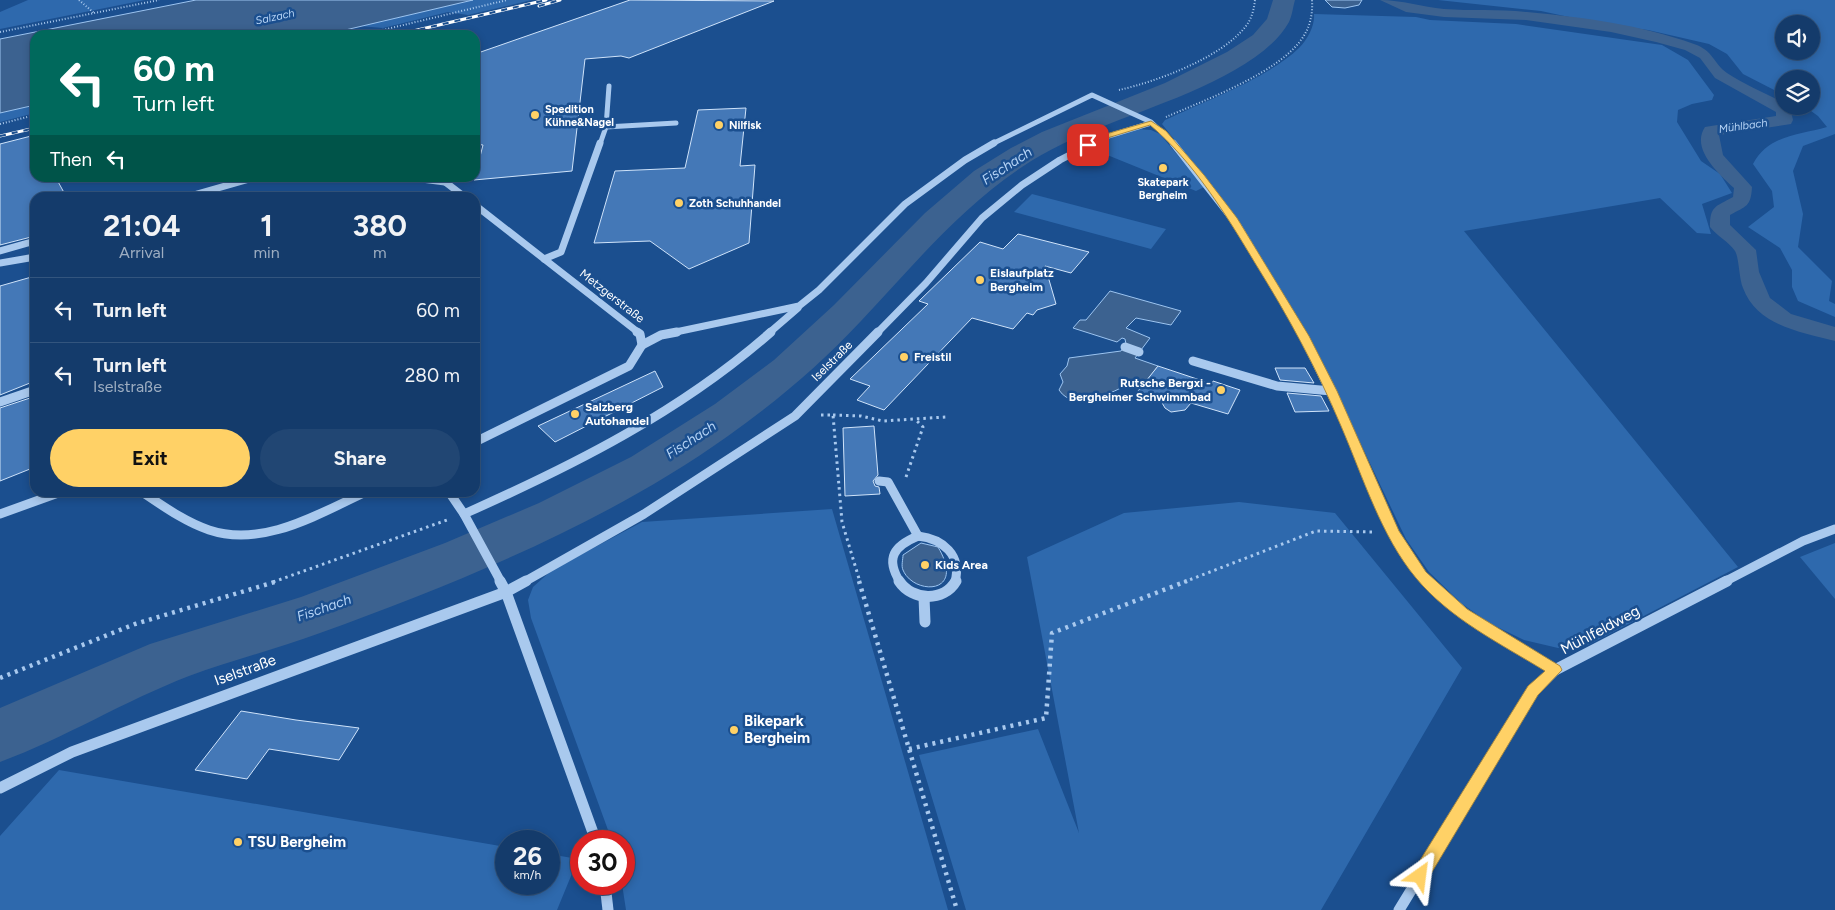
<!DOCTYPE html>
<meta charset="utf-8">
<style>
body{margin:0;font-family:Figtree,sans-serif;background:#214673;color:#f1f3f6;height:100vh;display:flex;flex-direction:column;font-size:19px;white-space:nowrap}
*{box-sizing:border-box;margin:0}
p{font-size:16px;color:#9dadc1}
.icon{flex:none;width:28px;height:28px;fill:none;stroke:currentColor;stroke-width:2;stroke-linecap:round;stroke-linejoin:round}
.map{position:relative;flex:1;overflow:hidden}
.sheet{position:absolute;left:30px;top:192px;width:450px;height:305px;display:flex;flex-direction:column;background:#143b6b;border-radius:15px;box-shadow:0 2px 8px #0003,0 0 0 1px #33557e}
.sheet>*{flex:none}
.banner{position:absolute;left:30px;top:30px;width:450px;height:152px;border-radius:15px;box-shadow:0 2px 8px #0003,0 0 0 1px #33557e;background:#00695c;color:#fff;overflow:hidden}
.buttons{position:absolute;left:1775px;top:15px;display:grid;gap:10px}
.buttons a{display:grid;place-items:center;width:45px;height:45px;border-radius:50%;background:#143b6b;box-shadow:0 2px 8px #0003,0 0 0 1px #33557e;font-size:25px}
.speed{position:absolute;left:495px;top:830px;display:flex;gap:10px;font-size:25px;font-weight:700;text-align:center}
.speed>*{display:grid;place-content:center;width:65px;height:65px;border-radius:50%;background:#143b6b;box-shadow:0 2px 8px #0003,0 0 0 1px #33557e;line-height:1}
.speed small{font-size:12px;font-weight:400}
.speed .limit{border:8px solid #d22;background:#fff;color:#111}
.pin{position:absolute;display:grid;place-items:center;width:42px;height:42px;color:#fff;margin:-21px;border-radius:10px;box-shadow:0 2px 8px #0006}
.me{position:absolute;width:55px;margin:-28px;rotate:31deg;stroke-linejoin:round;filter:drop-shadow(0 0 4px #0008)}
.turn{display:flex;align-items:center;gap:18px;height:105px;padding:0 20px;font-size:22px}
.turn .icon{width:65px;height:65px;stroke-width:2.5}
.turn b{display:block;font-size:35px;line-height:42px}
.then{display:flex;align-items:center;height:48px;padding:0 20px;background:#0003;gap:10px;font-size:19px}
.eta{display:flex;justify-content:space-evenly;align-items:center;height:85px;text-align:center}
.eta b{font-size:30px;font-weight:700;line-height:35px}
.cta{display:flex;gap:10px;margin-top:auto;padding:10px 20px}
.cta a{flex:1;height:58px;border-radius:30px;background:#ffd166;color:#111;font-size:20px;font-weight:700;line-height:58px;text-align:center}
.cta a+a{background:#214673;color:#f1f3f6}
ul{padding:0;list-style:none}
li{display:flex;align-items:center;gap:15px;height:65px;padding:0 20px;border-top:1px solid #33557e}
li div{flex:1}
li b{display:block;font-size:19px}
li em{font-style:normal}
.map>svg:first-child{display:block}
.green{fill:#2e69ad;fill-rule:evenodd}
.water{fill:#3c6290;stroke:#9cc4f0}
.lines{fill:none;stroke-linecap:round;stroke-linejoin:round}
.canal{fill:#3c6290;fill-rule:evenodd}
.river{fill:#3c6290;fill-rule:evenodd}
.building{fill:#4478b7;stroke:#cfe3fa}
.path-far2{stroke:#a9c9ee;stroke-width:2;stroke-dasharray:1 2;stroke-linecap:butt}
.path-far1{stroke:#a9c9ee;stroke-width:3;stroke-dasharray:2.5 4;stroke-linecap:butt}
.path{stroke:#a9c9ee;stroke-width:4.5;stroke-dasharray:3 5;stroke-linecap:butt}
.minor-far3{stroke:#a9c9ee;stroke-width:5}
.minor-far2{stroke:#a9c9ee;stroke-width:7}
.minor-far1{stroke:#a9c9ee;stroke-width:9}
.minor{stroke:#a9c9ee;stroke-width:11}
.rail-casing{stroke:#fff;stroke-width:3}
.rail{stroke:#1b4f8f;stroke-width:2;stroke-dasharray:6;stroke-linecap:butt}
.route{fill:#ffd166;stroke:#a68842}
.poi-dot{fill:#ffd166;stroke:#1b4f8f;stroke-width:2}
.labels{text-anchor:middle;dominant-baseline:central;stroke-width:5;stroke-linejoin:round;paint-order:stroke}
.far-water-label{font-size:11px;font-style:italic;fill:#b5d3f5;stroke:#1b4f8f}
.far-poi-label{font-size:11px;font-weight:bold;fill:#fff;stroke:#1b4f8f;text-anchor:start}
.poi-label{font-size:12px;font-weight:bold;fill:#fff;stroke:#1b4f8f;text-anchor:start}
.street-label{font-size:12px;fill:#fff;stroke:#1b4f8f}
.water-label{font-size:14px;font-style:italic;fill:#b5d3f5;stroke:#1b4f8f}
.near-street-label{font-size:15px;fill:#fff;stroke:#1b4f8f}
.near-poi-label{font-size:15px;font-weight:bold;fill:#fff;stroke:#1b4f8f;text-anchor:start}
</style>
<div class="map">
<svg width="1835" height="910" viewBox="0 0 1835 910">
<rect width="100%" height="100%" fill="#1b4f8f"/>
<g class="green">
<polygon points="28,0 145,0 0,29 0,12"/>
<polygon points="473,0 532,0 468,15 448,12 383,28 360,26"/>
<path d="M1438,0H1835V134L1803,146L1793,171L1803,214L1798,247L1832,281L1829,301L1835,304V317L1798,301L1792,287V270L1780,248L1748,227L1774,207L1772,191L1753,164C1768,135 1799,135 1827,127L1818,116L1804,106H1811V79H1784V95L1743,74L1727,54L1709,44L1648,30L1597,23L1541,11ZM1784,24H1811V51H1784Z"/>
<path d="M1314,14L1416,17L1430,20L1516,24L1662,45L1688,60L1714,95L1712,100L1692,104L1678,110L1677,122L1701,161L1720,174L1732,193L1702,204L1711,234L1697,233L1660,198L1464,231L1738,567L1588,645L1558,648L1524,640L1489,623L1461,603L1429,572L1406,539L1310,337L1236,218L1162,124L1165,120C1205,101 1268,78 1299,48C1308,39 1315,25 1314,14Z"/>
<polygon points="35,105 35,113 0,122 0,113"/>
<polygon points="1138,129 1151,130 1160,134 1204,187 1196,191 1090,148 1109,138"/>
<polygon points="1032,194 1166,229 1151,249 1014,212"/>
<polygon points="1239,502 1335,513 1462,668 1321,910 966,910 919,755 1038,729 1079,833 1027,557 1124,513"/>
<polygon points="832,509 948,910 626,910 622,884 624,841 612,841 531,618 528,600 533,587 552,570 642,522"/>
<polygon points="1835,543 1835,599 1800,557"/>
<polygon points="59,770 506,847 506,884 549,884 549,854 578,859 557,910 0,910 0,836"/>
</g>
<g class="water">
<polygon points="196,0 473,0 324,35 35,35 35,105 0,113 0,39"/>
<polygon points="1325,0 1362,0 1359,5 1345,8 1332,7"/>
<path d="M1110,291L1181,311L1171,325L1136,318L1126,328L1150,338L1135,358L1158,366L1146,382L1138,379C1119,389 1075,415 1059,390L1063,382L1060,374L1067,366L1069,358L1121,351L1126,344L1125,339L1122,338L1117,342L1073,328L1080,320H1086Z"/>
<path d="M921,543L938,547C967,596 913,595 903,570C901,566 903,559 903,555Z"/>
</g>
<g class="lines">
<path class="canal" d="M1380,0C1402,0 1422,7 1444,9C1471,11 1499,9 1527,12C1582,17 1642,25 1694,44C1714,51 1713,63 1727,73C1745,85 1765,93 1784,103V106L1790,107L1793,120L1791,124L1719,135L1723,155L1752,187C1751,207 1746,206 1730,215V225L1756,250L1759,272L1770,298L1791,314L1835,327V341C1801,332 1757,326 1743,288C1739,279 1739,257 1735,251C1729,242 1717,236 1710,227C1710,206 1715,207 1733,197L1734,188C1720,175 1690,149 1705,127L1711,126L1776,116V112L1715,78L1700,58L1685,50L1656,42L1611,32L1526,20L1444,17L1406,12Z"/>
<path class="river" d="M1273,0H1295C1293,7 1292,16 1289,22C1261,73 1156,105 1104,126C1076,137 1047,150 1022,167C959,209 912,267 861,321C821,364 776,402 728,436C606,523 460,582 320,633C277,649 232,660 189,676C124,701 65,738 0,762V708L150,644L301,597L445,543L539,503L631,457L715,404L774,360L834,305L925,213L974,171L1011,148L1042,132L1165,83L1227,52L1253,35L1267,19Z"/>
</g>
<g class="building">
<polygon points="630,0 774,1 629,58 621,56 585,59 572,171 474,180 483,145 475,144 475,54"/>
<polygon points="746,108 740,166 755,165 749,243 689,269 650,241 594,243 615,171 685,168 698,110"/>
<polygon points="35,135 35,178 56,178 67,198 35,198 35,236 0,245 0,144"/>
<polygon points="1018,234 1089,252 1071,273 1045,266 1056,304 1037,310 1033,315 1027,313 1013,329 972,318 884,410 857,400 870,386 850,379 928,304 919,301 980,242 1003,249"/>
<polygon points="35,276 35,381 0,395 0,286"/>
<polygon points="1158,366 1212,384 1213,381 1240,390 1228,414 1191,403 1185,410 1171,412 1165,408 1161,401 1150,401 1134,396"/>
<polygon points="1275,368 1305,368 1314,383 1280,380"/>
<polygon points="655,371 663,387 555,442 538,426"/>
<polygon points="1287,393 1321,396 1329,411 1295,412"/>
<polygon points="30,398 35,411 35,467 0,481 0,408"/>
<polygon points="874,426 878,475 873,481 875,486 879,487 880,494 845,496 843,428"/>
<polygon points="241,711 296,720 359,728 339,760 269,749 247,779 195,770"/>
</g>
<g class="lines">
<g class="path-far2">
<polyline points="79,0 94,13"/>
<polyline points="0,32 159,0"/>
<polyline points="362,35 507,0"/>
<path d="M1119,90C1158,81 1221,58 1246,26C1252,18 1254,9 1255,0"/>
<path d="M1166,117C1205,100 1276,74 1301,40C1310,28 1313,14 1312,0"/>
<polyline points="0,124 35,115"/>
</g>
<g class="path-far1">
<polyline points="821,415 833,415 842,522 860,582"/>
<polyline points="833,415 861,416 883,421 946,417"/>
<polyline points="906,477 923,427 917,421"/>
<polyline points="273,582 447,520"/>
<polyline points="1184,582 1316,531 1375,532"/>
</g>
<g class="path">
<polyline points="859,581 957,910"/>
<polyline points="0,678 135,624 278,581"/>
<polyline points="909,749 1046,718 1052,633 1187,581"/>
</g>
<g class="minor-far3">
<polyline points="606,127 676,123"/>
<polyline points="600,144 606,127 609,86"/>
<polyline points="992,144 1092,95 1151,122 1174,144"/>
<polyline points="1091,144 1102,138 1151,123"/>
</g>
<g class="minor-far2">
<polyline points="1173,143 1238,226 1302,333"/>
<polyline points="414,178 445,182"/>
<polyline points="440,178 466,198"/>
<polyline points="183,198 253,178"/>
<polyline points="475,205 639,333"/>
<polyline points="0,251 35,241"/>
<polyline points="544,259 561,252 600,143"/>
<polyline points="0,263 35,257"/>
<polyline points="671,333 799,306 819,290 905,204 965,160 994,143"/>
<polyline points="769,333 798,308"/>
<polyline points="877,333 926,283 982,218 1022,185 1060,160 1093,143"/>
</g>
<g class="minor-far1">
<path d="M1301,332C1320,369 1338,407 1355,445C1375,492 1391,544 1428,582"/>
<polyline points="642,345 661,335 677,332"/>
<polyline points="1125,347 1139,352"/>
<polyline points="1193,361 1277,386 1331,391"/>
<polyline points="0,402 35,390"/>
<polyline points="475,442 629,366 642,345 640,334 637,332"/>
<polyline points="879,481 888,482 918,536"/>
<path d="M142,492C163,506 185,522 209,530C263,548 318,514 366,492"/>
<polyline points="449,492 464,514 501,582"/>
<polyline points="0,514 61,492"/>
<path d="M464,514C574,465 680,412 771,332"/>
<path d="M918,536C943,539 962,555 955,582"/>
<polyline points="524,582 644,514 795,416 878,332"/>
<path d="M900,582C885,558 894,546 918,536"/>
<polyline points="1724,582 1803,541 1835,529"/>
</g>
<g class="minor">
<polyline points="500,581 506,592 596,841"/>
<path d="M899,581C912,601 944,602 956,581"/>
<polyline points="1427,581 1467,616 1555,670"/>
<polyline points="924,597 925,622"/>
<polyline points="0,788 72,752 506,592 526,581"/>
<polyline points="605,884 608,910"/>
<polyline points="1399,910 1533,691 1555,670 1727,581"/>
</g>
<defs>
<g id="rail">
<polyline points="539,6 560,0"/>
<polyline points="396,35 546,0"/>
<polyline points="0,136 35,128"/>
</g>
</defs>
<use href="#rail" class="rail-casing"/>
<use href="#rail" class="rail"/>
</g>
<path class="route" d="M1151,121L1166,131L1204,175L1237,218L1309,336L1337,391L1399,531L1426,572L1467,609L1560,666L1562,670L1538,695L1426,882L1420,884L1414,882L1411,876L1414,870L1528,686L1545,671C1501,644 1450,619 1416,578C1381,536 1363,477 1341,426C1317,369 1288,316 1255,263C1227,216 1193,161 1150,125L1104,139L1091,147L1084,145L1099,136Z"/>
<g class="poi-dot">
<circle cx="535" cy="115" r="5"/>
<circle cx="719" cy="125" r="5"/>
<circle cx="1163" cy="168" r="5"/>
<circle cx="679" cy="203" r="5"/>
<circle cx="980" cy="280" r="5"/>
<circle cx="904" cy="357" r="5"/>
<circle cx="1221" cy="390" r="5"/>
<circle cx="575" cy="414" r="5"/>
<circle cx="925" cy="565" r="5"/>
<circle cx="734" cy="730" r="5"/>
<circle cx="238" cy="842" r="5"/>
</g>
<g class="labels">
<g class="far-water-label">
<text transform="translate(275 17) rotate(-12)">Salzach</text>
<text transform="translate(1743 126) rotate(-8)">Mühlbach</text>
</g>
<g class="far-poi-label">
<text x="545" y="109">Spedition<tspan x="545" dy="13">Kühne&amp;Nagel</tspan></text>
<text x="729" y="125">Nilfisk</text>
<text x="1163" y="182" text-anchor="middle">Skatepark<tspan x="1163" dy="13">Bergheim</tspan></text>
<text x="689" y="203">Zoth Schuhhandel</text>
</g>
<g class="poi-label">
<text x="990" y="273">Eislaufplatz<tspan x="990" dy="14">Bergheim</tspan></text>
<text x="914" y="357">Freistil</text>
<text x="1211" y="383" text-anchor="end">Rutsche Bergxi -<tspan x="1211" dy="14">Bergheimer Schwimmbad</tspan></text>
<text x="585" y="407">Salzberg<tspan x="585" dy="14">Autohandel</tspan></text>
<text x="935" y="565">Kids Area</text>
</g>
<g class="street-label">
<text transform="translate(612 296) rotate(38)">Metzgerstraße</text>
<text transform="translate(832 361) rotate(-45)">Iselstraße</text>
</g>
<g class="water-label">
<text transform="translate(1007 166) rotate(-33)">Fischach</text>
<text transform="translate(691 440) rotate(-33)">Fischach</text>
<text transform="translate(324 608) rotate(-19)">Fischach</text>
</g>
<g class="near-street-label">
<text transform="translate(1600 630) rotate(-28)">Mühlfeldweg</text>
<text transform="translate(245 670) rotate(-20)">Iselstraße</text>
</g>
<g class="near-poi-label">
<text x="744" y="721">Bikepark<tspan x="744" dy="17">Bergheim</tspan></text>
<text x="248" y="842">TSU Bergheim</text>
</g>
</g>
</svg>
<div class="buttons">
<a><svg class="icon" aria-label="sound" viewBox="0 0 24 24"><path d="M4 9h4l5-4v14l-5-4H4zM17 9q2 3 0 6"/></svg></a>
<a><svg class="icon" aria-label="layers" viewBox="0 0 24 24"><path d="M12 4l9 5-9 5-9-5zM3 14l9 5 9-5"/></svg></a>
</div>
<div class="speed"><div>26<small>km/h</small></div><div class="limit">30</div></div>
<div class="pin" style="left:1088px;top:145px;background:#d93025"><svg class="icon" aria-label="arrive" viewBox="0 0 24 24"><path d="M6 21V4h12l-3 4 3 4H6"/></svg></div>
<svg class="me" style="left:1420px;top:876px" viewBox="-20 -20 40 40"><path d="M0-17L14 15 0 8-14 15z" fill="#ffd166" stroke="#fff" stroke-width="4"/></svg>
<div class="banner">
<div class="turn"><svg class="icon" aria-label="left" viewBox="0 0 24 24"><path d="M17 20v-9H6M10 6l-5 5 5 5"/></svg><div><b>60 m</b>Turn left</div></div>
<div class="then">Then<svg class="icon" aria-label="left" viewBox="0 0 24 24"><path d="M17 20v-9H6M10 6l-5 5 5 5"/></svg></div>
</div>
<section class="sheet">
<div class="eta">
<div><b>21:04</b><p>Arrival</p></div>
<div><b>1</b><p>min</p></div>
<div><b>380</b><p>m</p></div>
</div>
<ul>
<li><svg class="icon" aria-label="left" viewBox="0 0 24 24"><path d="M17 20v-9H6M10 6l-5 5 5 5"/></svg><div><b>Turn left</b></div><em>60 m</em></li>
<li><svg class="icon" aria-label="left" viewBox="0 0 24 24"><path d="M17 20v-9H6M10 6l-5 5 5 5"/></svg><div><b>Turn left</b><p>Iselstraße</p></div><em>280 m</em></li>
</ul>
<div class="cta"><a>Exit</a><a>Share</a></div>
</section>
</div>
